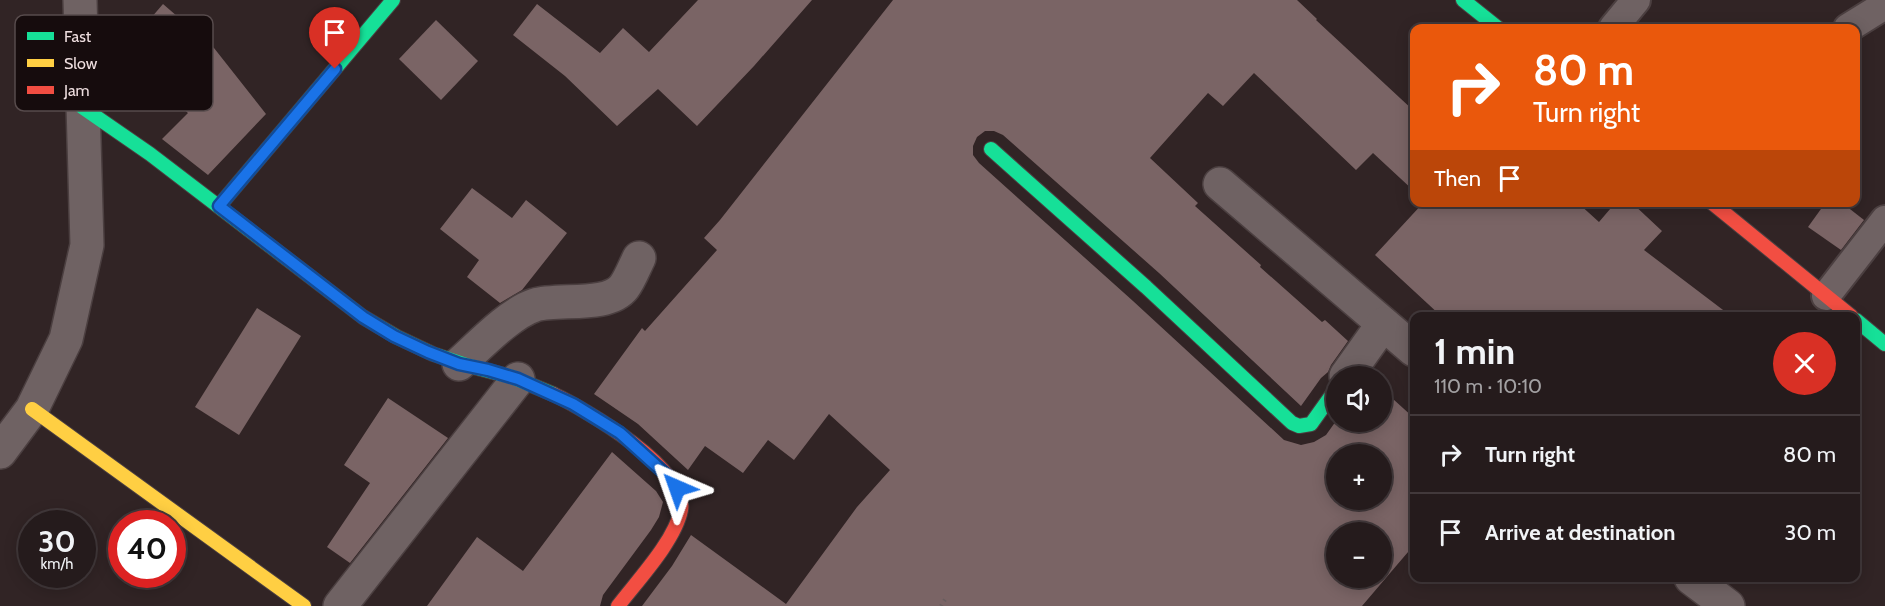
<!DOCTYPE html>
<meta charset="utf-8">
<style>
body{margin:0;font-family:Cabin,sans-serif;background:#2d2425;color:#f1f3f6;height:100vh;display:flex;flex-direction:column;font-size:22px;white-space:nowrap}
*{box-sizing:border-box;margin:0}
p{font-size:20px;color:#a3a1a3}
.icon{flex:none;width:33px;height:33px;fill:none;stroke:currentColor;stroke-width:2;stroke-linecap:round;stroke-linejoin:round}
.map{position:relative;flex:1;overflow:hidden}
.side{position:absolute;left:1410px;top:312px;width:450px;height:270px;display:flex;flex-direction:column;background:#251b1c;border-radius:12px;box-shadow:0 3px 15px #0003,0 0 0 2px #42393b}
.side>*{flex:none}
.hud{position:absolute;left:1410px;top:24px;width:450px;height:183px;border-radius:12px;box-shadow:0 3px 15px #0003,0 0 0 2px #42393b;background:#ea580c;color:#fff;overflow:hidden}
.tools{position:absolute;left:1326px;top:366px;display:grid;gap:12px}
.tools a{display:grid;place-items:center;width:66px;height:66px;border-radius:50%;background:#251b1c;box-shadow:0 3px 15px #0003,0 0 0 2px #42393b;font-size:30px}
.speed{position:absolute;left:18px;top:510px;display:flex;gap:12px;font-size:30px;font-weight:700;text-align:center}
.speed>*{display:grid;place-content:center;width:78px;height:78px;border-radius:50%;background:#251b1c;box-shadow:0 3px 15px #0003,0 0 0 2px #42393b;line-height:1}
.speed small{font-size:15px;font-weight:400}
.speed .limit{border:9px solid #d22;background:#fff;color:#111}
.pin{position:absolute;display:grid;place-items:center;width:51px;height:51px;color:#fff;margin:-62px -26px;border-radius:50% 50% 50% 0;rotate:-45deg;box-shadow:0 0 6px #0007}
.pin .icon{rotate:45deg}
.me{position:absolute;width:66px;margin:-33px;rotate:317deg;stroke-linejoin:round;filter:drop-shadow(0 0 4px #0008)}
.turn{display:flex;align-items:center;gap:21px;height:126px;padding:0 24px;font-size:27px}
.turn .icon{width:78px;height:78px;stroke-width:2.5}
.turn b{display:block;font-size:42px;line-height:51px}
.then{display:flex;align-items:center;height:57px;padding:0 24px;background:#0003;gap:12px;font-size:22px}
.round{display:grid;place-items:center;flex:none;width:63px;height:63px;border-radius:32px;background:#2d2425}
.summary{display:flex;align-items:center;justify-content:space-between;height:102px;padding:0 24px}
h1{font-size:36px;font-weight:700;line-height:45px}
ul{padding:0;list-style:none}
li{display:flex;align-items:center;gap:18px;height:78px;padding:0 24px;border-top:2px solid #42393b}
li div{flex:1}
li b{display:block;font-size:22px}
li em{font-style:normal}
.map>svg:first-child{display:block}
.building{fill:#7a6465;fill-rule:evenodd}
.lines{fill:none;stroke-linecap:round;stroke-linejoin:round}
.lane-casing{stroke:#4b3f40;stroke-width:32}
.street-casing{stroke:#4b3f40;stroke-width:36}
.fast-casing{stroke:#4b3f40;stroke-width:16}
.slow-casing{stroke:#4b3f40;stroke-width:16}
.jam-casing{stroke:#4b3f40;stroke-width:16}
.path{stroke:#685d5e;stroke-width:4;stroke-dasharray:1.5 4.5;stroke-linecap:butt}
.lane{stroke:#6f6263;stroke-width:28}
.street{stroke:#6f6263;stroke-width:33}
.fast{stroke:#16e098;stroke-width:14}
.slow{stroke:#ffcf43;stroke-width:14}
.jam{stroke:#f24e42;stroke-width:14}
.route-casing{stroke:#114b97;stroke-width:15}
.route{stroke:#1a73e8;stroke-width:10}
.key{fill:#160c0d;stroke:#574b4c;stroke-width:1.5}
.key-label{font-size:16px;fill:#eededf}
</style>
<div class="map">
<svg width="1885" height="606" viewBox="0 0 1885 606">
<rect width="100%" height="100%" fill="#312425"/>
<g class="building">
<polygon points="698,0 812,0 754,66 697,126 658,89 617,126 565,76 513,35 537,4 600,53 623,28 649,52"/>
<path d="M893,0H1297L1317,19L1316,20L1414,111V191L1373,153L1356,170L1254,73L1223,106L1208,93L1150,158L1198,203L1195,206L1261,265L1260,267L1322,322L1325,320L1348,341L1331,365L1328,372L1321,378L1301,406L1159,273L1003,135L994,131H985L977,137L973,146V155L979,163L1133,301L1284,440L1301,445L1314,442L1326,435L1336,421L1382,422V389L1414,418V545L1362,606H642L672,566L691,535L786,604L857,507L890,470L829,414L794,460L768,440L743,473L705,446L688,470L638,424L594,394L642,328L645,331L717,250L704,238L720,220ZM1336,454H1382V500H1336ZM1336,532H1382V578H1336Z"/>
<polygon points="163,4 214,48 266,114 208,175 162,139 188,113 120,54"/>
<polygon points="436,20 478,61 441,100 399,59"/>
<polygon points="472,188 512,218 526,200 567,233 522,290 500,303 467,277 479,260 440,229"/>
<polygon points="1424,202 1578,203 1599,222 1616,202 1631,202 1662,231 1644,250 1731,316 1441,316 1375,255"/>
<polygon points="1826,202 1841,202 1864,220 1841,250 1808,227"/>
<polygon points="257,308 301,336 239,435 195,407"/>
<polygon points="388,398 448,438 350,563 327,547 370,483 344,465"/>
<polygon points="612,452 656,491 663,502 659,517 651,530 603,595 600,606 427,606 477,537 523,571"/>
</g>
<g class="lines">
<defs>
<g id="lane">
<polyline points="1613,28 1636,0"/>
<polyline points="1848,28 1885,5"/>
<polyline points="1826,296 1885,220"/>
</g>
<g id="street">
<polyline points="1220,184 1414,350"/>
<path d="M459,364C479,346 510,313 535,305C559,298 608,308 624,287C630,279 634,268 639,258"/>
<polyline points="1346,376 1383,324"/>
<polyline points="0,452 32,409 66,339 87,245 80,0"/>
<polyline points="1691,578 1728,606"/>
<polyline points="340,606 518,379"/>
</g>
<g id="fast">
<polyline points="1463,0 1498,28"/>
<polyline points="82,107 150,154 363,317 397,337 433,354 466,365 512,377 553,394"/>
<polyline points="991,149 1146,287 1292,423 1299,426 1311,424 1336,389"/>
<polyline points="219,206 393,0"/>
<polyline points="1856,320 1885,344"/>
</g>
<polyline id="slow" points="32,409 304,606"/>
<g id="jam">
<polyline points="1711,202 1851,316"/>
<path d="M553,394C585,409 689,470 681,510C675,541 637,581 618,606"/>
</g>
</defs>
<use href="#lane" class="lane-casing"/>
<use href="#street" class="street-casing"/>
<use href="#fast" class="fast-casing"/>
<use href="#slow" class="slow-casing"/>
<use href="#jam" class="jam-casing"/>
<polyline class="path" points="941,606 946,598"/>
<use href="#lane" class="lane"/>
<use href="#street" class="street"/>
<use href="#fast" class="fast"/>
<use href="#slow" class="slow"/>
<use href="#jam" class="jam"/>
</g>
<g class="lines">
<defs>
<polyline id="route" points="335,69 219,206 363,317 394,336 428,352 459,364 488,370 518,379 573,404 620,433 671,479 677,488"/>
</defs>
<use href="#route" class="route-casing"/>
<use href="#route" class="route"/>
</g>
<rect x="15" y="15" width="198" height="96" rx="9" class="key"/>
<rect x="27" y="32" width="27" height="8" fill="#16e098"/>
<rect x="27" y="59" width="27" height="8" fill="#ffcf43"/>
<rect x="27" y="86" width="27" height="8" fill="#f24e42"/>
<g class="key-label">
<text x="64" y="42">Fast</text>
<text x="64" y="69">Slow</text>
<text x="64" y="96">Jam</text>
</g>
</svg>
<div class="tools">
<a><svg class="icon" aria-label="sound" viewBox="0 0 24 24"><path d="M4 9h4l5-4v14l-5-4H4zM17 9q2 3 0 6"/></svg></a>
<a>+</a>
<a>−</a>
</div>
<div class="speed"><div>30<small>km/h</small></div><div class="limit">40</div></div>
<div class="pin" style="left:335px;top:69px;background:#d93025"><svg class="icon" aria-label="arrive" viewBox="0 0 24 24"><path d="M6 21V4h12l-3 4 3 4H6"/></svg></div>
<svg class="me" style="left:677px;top:488px" viewBox="-20 -20 40 40"><path d="M0-17L14 15 0 8-14 15z" fill="#1a73e8" stroke="#fff" stroke-width="4"/></svg>
<div class="hud">
<div class="turn"><svg class="icon" aria-label="right" viewBox="0 0 24 24"><path d="M7 20v-9h11M14 6l5 5-5 5"/></svg><div><b>80 m</b>Turn right</div></div>
<div class="then">Then<svg class="icon" aria-label="arrive" viewBox="0 0 24 24"><path d="M6 21V4h12l-3 4 3 4H6"/></svg></div>
</div>
<section class="side">
<div class="summary"><div><h1>1 min</h1><p>110 m · 10:10</p></div><a class="round" style="background:#d93025;color:#fff"><svg class="icon" aria-label="close" viewBox="0 0 24 24"><path d="M6 6l12 12M18 6L6 18"/></svg></a></div>
<ul>
<li><svg class="icon" aria-label="right" viewBox="0 0 24 24"><path d="M7 20v-9h11M14 6l5 5-5 5"/></svg><div><b>Turn right</b></div><em>80 m</em></li>
<li><svg class="icon" aria-label="arrive" viewBox="0 0 24 24"><path d="M6 21V4h12l-3 4 3 4H6"/></svg><div><b>Arrive at destination</b></div><em>30 m</em></li>
</ul>
</section>
</div>
